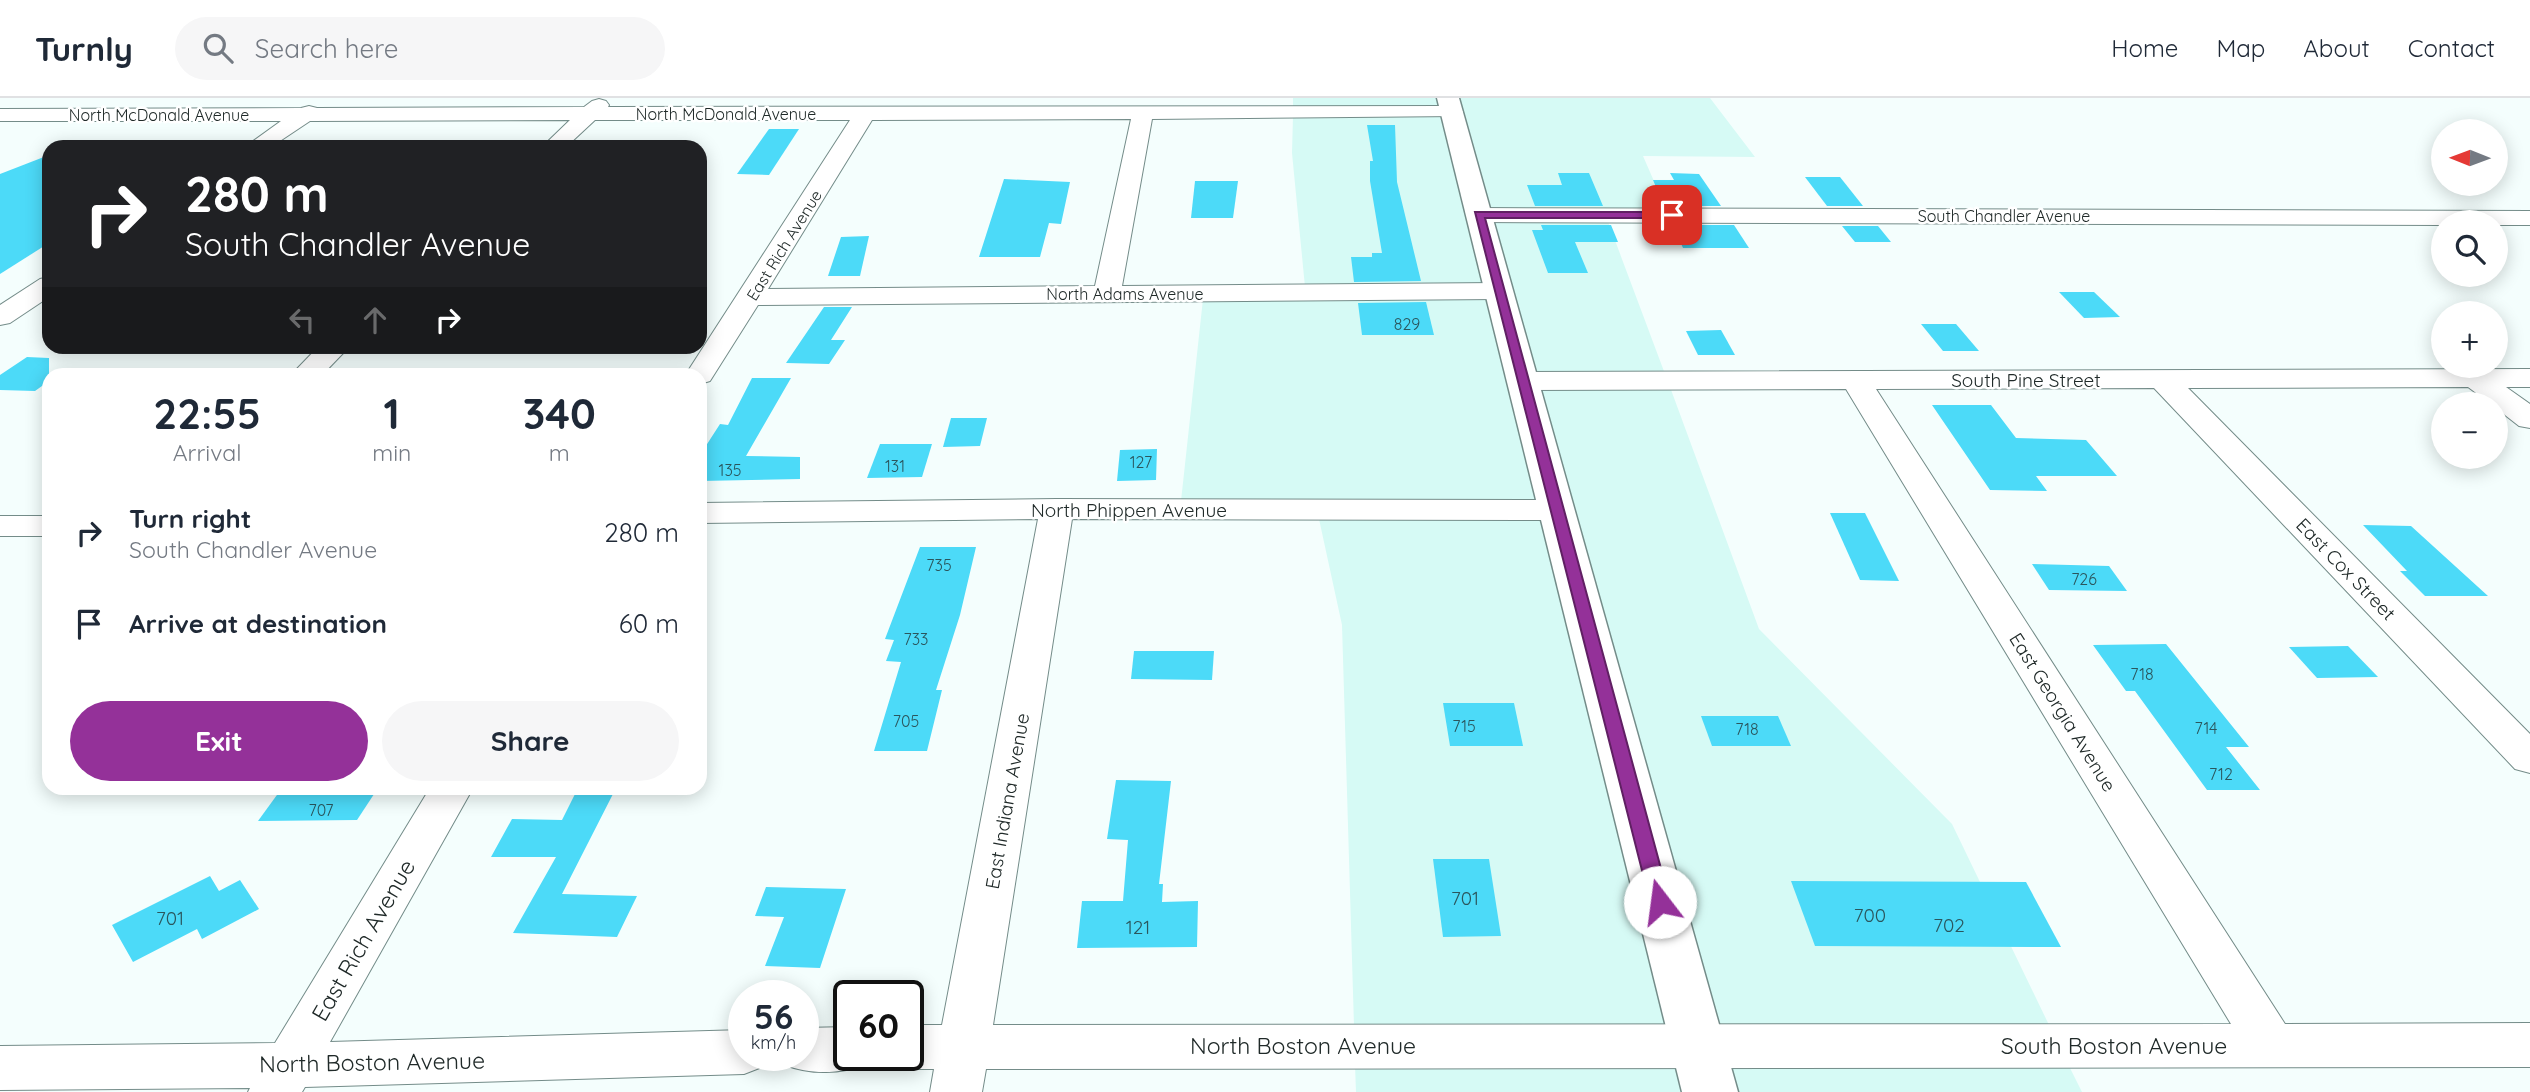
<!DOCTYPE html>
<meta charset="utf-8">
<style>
body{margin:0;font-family:Quicksand,sans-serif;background:#f6f6f7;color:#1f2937;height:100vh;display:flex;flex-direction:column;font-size:26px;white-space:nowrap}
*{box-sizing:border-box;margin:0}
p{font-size:23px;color:#747a83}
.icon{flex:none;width:38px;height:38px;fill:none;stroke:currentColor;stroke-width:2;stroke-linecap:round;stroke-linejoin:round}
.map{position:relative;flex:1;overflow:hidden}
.details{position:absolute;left:42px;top:270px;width:665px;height:427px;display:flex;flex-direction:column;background:#fff;border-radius:21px;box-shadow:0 4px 18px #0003}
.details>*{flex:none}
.hud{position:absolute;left:42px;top:42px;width:665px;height:214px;border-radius:21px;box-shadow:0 4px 18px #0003;background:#202124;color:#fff;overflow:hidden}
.needle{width:46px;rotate:271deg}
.controls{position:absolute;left:2431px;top:21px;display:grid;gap:14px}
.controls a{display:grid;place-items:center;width:77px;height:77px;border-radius:50%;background:#fff;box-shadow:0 4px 18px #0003;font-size:35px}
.speed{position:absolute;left:728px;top:882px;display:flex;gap:14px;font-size:35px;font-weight:700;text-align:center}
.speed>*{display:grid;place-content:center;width:91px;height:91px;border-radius:50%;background:#fff;box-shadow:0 4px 18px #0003;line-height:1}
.speed small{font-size:18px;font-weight:400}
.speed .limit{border:4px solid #111;border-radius:10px;background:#fff;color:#111}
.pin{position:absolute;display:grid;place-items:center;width:60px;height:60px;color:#fff;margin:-30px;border-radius:14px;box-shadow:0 4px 10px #0006}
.me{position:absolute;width:77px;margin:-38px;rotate:345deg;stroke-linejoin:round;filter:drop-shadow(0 0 5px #0008)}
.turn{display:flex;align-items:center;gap:24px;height:147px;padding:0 28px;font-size:32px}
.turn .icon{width:91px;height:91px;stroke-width:2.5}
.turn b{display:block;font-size:49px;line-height:60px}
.lanes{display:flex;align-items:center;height:66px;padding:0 28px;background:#0003;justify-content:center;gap:35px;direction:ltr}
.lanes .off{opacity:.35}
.eta{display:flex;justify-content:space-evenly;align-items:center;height:119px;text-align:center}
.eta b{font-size:42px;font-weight:800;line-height:49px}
.action{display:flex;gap:14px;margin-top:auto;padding:14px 28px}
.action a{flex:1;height:80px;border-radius:42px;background:#943199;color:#fff;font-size:28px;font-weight:800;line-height:80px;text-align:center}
.action a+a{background:#f6f6f7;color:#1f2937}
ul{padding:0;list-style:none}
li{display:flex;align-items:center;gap:21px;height:91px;padding:0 28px}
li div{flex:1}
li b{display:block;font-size:26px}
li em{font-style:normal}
header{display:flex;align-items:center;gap:42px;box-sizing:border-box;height:98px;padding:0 35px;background:#fff;border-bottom:2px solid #e0e1e3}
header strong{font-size:33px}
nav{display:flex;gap:38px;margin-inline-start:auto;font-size:24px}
.search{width:490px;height:63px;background:#f6f6f7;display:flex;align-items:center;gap:18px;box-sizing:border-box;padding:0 24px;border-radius:38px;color:#747a83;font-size:26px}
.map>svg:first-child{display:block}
.built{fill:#d6faf5}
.building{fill:#4cdaf8}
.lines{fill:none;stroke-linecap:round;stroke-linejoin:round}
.minor-casing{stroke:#748c89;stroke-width:2}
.major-casing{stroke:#748c89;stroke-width:3}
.minor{fill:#fff;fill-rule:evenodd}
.major{fill:#fff;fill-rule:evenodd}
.route{fill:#943199;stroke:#602063;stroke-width:2}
.labels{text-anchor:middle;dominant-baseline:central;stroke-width:5;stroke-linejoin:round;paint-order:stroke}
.far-street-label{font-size:16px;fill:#202a29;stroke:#fff}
.number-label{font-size:16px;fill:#2b565d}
.street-label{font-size:19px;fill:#202a29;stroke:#fff}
.near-number-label{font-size:19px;fill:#2b565d}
.near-street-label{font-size:23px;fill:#202a29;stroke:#fff}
</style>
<header>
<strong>Turnly</strong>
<div class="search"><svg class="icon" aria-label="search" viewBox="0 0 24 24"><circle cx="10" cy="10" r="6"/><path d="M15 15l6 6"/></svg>Search here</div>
<nav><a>Home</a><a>Map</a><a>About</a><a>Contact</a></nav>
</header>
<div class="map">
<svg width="2530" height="994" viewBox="0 0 2530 994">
<rect width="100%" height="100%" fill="#f4fefd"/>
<g class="built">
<polygon points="1293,0 1437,0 1440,11 1293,11"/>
<polygon points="1458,0 1710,0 1755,59 1643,58 1667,113 1490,112"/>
<polygon points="1442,17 1484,188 1305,189 1292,55 1293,18"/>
<polygon points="1493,121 1607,121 1665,276 1536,277"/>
<polygon points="1487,198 1538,404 1181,403 1203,201"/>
<polygon points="1670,289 1759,531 1952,726 2049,927 1719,927 1540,290"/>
<polygon points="1319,421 1542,421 1667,927 1354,928 1342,527"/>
<polygon points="1730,966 2068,966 2082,994 1738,994"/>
<polygon points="1355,967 1677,967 1684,994 1356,994"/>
</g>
<g class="building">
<polygon points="1367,27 1395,27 1397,84 1421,183 1354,184 1351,159 1372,159 1372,155 1382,155 1370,83 1370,63 1373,63"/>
<polygon points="769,31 799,31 769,77 737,76"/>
<polygon points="49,57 49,145 0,176 0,76"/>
<polygon points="1558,75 1589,75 1603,108 1535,108 1527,87 1562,87"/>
<polygon points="1670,75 1699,76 1721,108 1664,108 1653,82 1674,82"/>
<polygon points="1805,79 1840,79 1863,108 1827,108"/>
<polygon points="1004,81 1070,84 1061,126 1049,125 1040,159 979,159"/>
<polygon points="1195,83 1238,83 1233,120 1191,120"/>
<polygon points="1541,127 1611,127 1618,144 1575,144 1588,175 1548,175 1532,132 1543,132"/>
<polygon points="1673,127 1734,127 1749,150 1683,150"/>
<polygon points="1842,128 1878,128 1891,144 1855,144"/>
<polygon points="869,138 860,178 828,178 841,139"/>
<polygon points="2059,194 2094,194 2120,219 2084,220"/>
<polygon points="1426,204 1434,237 1362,237 1358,205"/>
<polygon points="824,209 852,209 831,242 845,242 829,266 786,265"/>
<polygon points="1921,226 1956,226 1979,253 1943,253"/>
<polygon points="1721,232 1735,257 1698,257 1686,233"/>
<polygon points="27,259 49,260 49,283 35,293 0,292 0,277"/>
<polygon points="752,280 791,280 746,358 800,359 800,381 700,383 700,357 720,326 728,327"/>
<polygon points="1932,307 1991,307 2016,340 2086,342 2117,378 2036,378 2047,393 1990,392"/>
<polygon points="951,320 987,320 980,348 943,349"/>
<polygon points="880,346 932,346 922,379 867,380"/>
<polygon points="1157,351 1156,382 1117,383 1120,352"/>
<polygon points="1830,415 1865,415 1899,483 1860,482"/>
<polygon points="2363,427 2411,428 2488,498 2425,498 2400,473 2407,473"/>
<polygon points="920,449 976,449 960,517 936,592 942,592 927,653 874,653 901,564 886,563 894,542 885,541"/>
<polygon points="2032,466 2109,468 2127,493 2049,492"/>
<polygon points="2166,546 2249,649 2226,649 2260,692 2207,692 2135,593 2126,593 2093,547"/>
<polygon points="2348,548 2378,579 2317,580 2289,549"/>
<polygon points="1134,553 1214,553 1212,582 1131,581"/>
<polygon points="1443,605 1514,605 1523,648 1450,648"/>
<polygon points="1701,618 1778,618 1791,648 1712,648"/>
<polygon points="1116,682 1171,683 1159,786 1163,786 1162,804 1198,803 1197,849 1077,850 1082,803 1123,803 1128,742 1107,741"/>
<polygon points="282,690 378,690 357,722 258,723"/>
<polygon points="576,694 614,694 562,796 637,798 617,839 513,835 556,759 491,759 512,721 562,722"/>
<polygon points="1433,761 1489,761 1501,838 1443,839"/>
<polygon points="210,778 219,793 240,782 259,811 202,841 197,831 133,864 112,827"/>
<polygon points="1791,783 2026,784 2061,849 1815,848"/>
<polygon points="766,789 846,791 820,870 765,868 784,819 755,818"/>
</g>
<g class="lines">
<defs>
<g id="minor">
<path d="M599,1L606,3L609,7L608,9L1452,8L1459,10L1463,14L1459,18L1152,21L1122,188L1499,185L1509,187L1512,193L1509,199L1499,201L758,207L710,283L700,286V276H686L850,22H595L566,49H542L570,22L310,23L271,49H245L281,23H0V11L301,10L309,8L317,10L584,9L592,3ZM1131,21L1095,188L768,191L872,22Z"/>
<polygon points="1479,110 2530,113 2530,127 2496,127 2496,124 2443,124 2443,127 1479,124 1470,122 1467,117 1470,112"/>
<polygon points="49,179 49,199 10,225 0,227 0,207 40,181"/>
<polygon points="319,248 350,248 323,276 292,276"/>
<polygon points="2530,271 2530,289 2506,289 2530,306 2530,330 2519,328 2496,310 2496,306 2491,306 2468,289 2188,290 2530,636 2530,675 2515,671 2154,290 1876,291 2285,926 2530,925 2530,969 986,971 982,994 930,994 934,971 908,971 890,964 886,957 908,957 908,927 942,927 1038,421 700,425 700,405 1057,401 1557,402 1569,405 1574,412 1569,419 1557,422 1072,421 993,927 2231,926 1846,291 1523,292 1512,289 1508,283 1512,277 1523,274"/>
<rect x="0" y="418" width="49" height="20"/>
<polygon points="430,690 473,690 330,944 744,932 744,957 768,957 762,969 744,976 305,989 302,994 248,994 250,990 0,992 0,948 275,945"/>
<path d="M849,929V957H872L867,966C841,976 811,977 785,967L780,957H803V930Z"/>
</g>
<polygon id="major" points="1437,0 1459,0 1738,994 1682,994"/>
</defs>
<use href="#minor" class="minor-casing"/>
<use href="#major" class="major-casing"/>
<use href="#minor" class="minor"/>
<use href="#major" class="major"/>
</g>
<polygon class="route" points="1475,114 1672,114 1678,117 1672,120 1485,120 1670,804 1667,810 1660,812 1653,810 1650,804"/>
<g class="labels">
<g class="far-street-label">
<text x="726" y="16">North McDonald Avenue</text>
<text x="159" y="17">North McDonald Avenue</text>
<text x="2004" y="118">South Chandler Avenue</text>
<text transform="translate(784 147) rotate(-58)">East Rich Avenue</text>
<text x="1125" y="196">North Adams Avenue</text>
</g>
<g class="number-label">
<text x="1407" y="226">829</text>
<text x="1141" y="364">127</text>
<text x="895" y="368">131</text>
<text x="730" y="372">135</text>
<text x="939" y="467">735</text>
<text x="2084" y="481">726</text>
<text x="916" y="541">733</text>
<text x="2142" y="576">718</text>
<text x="906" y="623">705</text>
<text x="1464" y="628">715</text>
<text x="2206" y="630">714</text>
<text x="1747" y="631">718</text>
<text x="2221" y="676">712</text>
<text x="321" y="712">707</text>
</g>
<g class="street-label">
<text x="2026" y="282">South Pine Street</text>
<text x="1129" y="412">North Phippen Avenue</text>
<text transform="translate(2346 471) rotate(46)">East Cox Street</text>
<text transform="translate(2063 614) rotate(58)">East Georgia Avenue</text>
<text transform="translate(1007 703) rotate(-80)">East Indiana Avenue</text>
</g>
<g class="near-number-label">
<text x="1465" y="800">701</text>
<text x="1870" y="817">700</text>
<text x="170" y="820">701</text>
<text x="1949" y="827">702</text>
<text x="1138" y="829">121</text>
</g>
<g class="near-street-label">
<text transform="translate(363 842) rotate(-60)">East Rich Avenue</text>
<text x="1303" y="947">North Boston Avenue</text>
<text x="2114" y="947">South Boston Avenue</text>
<text transform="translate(372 964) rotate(-1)">North Boston Avenue</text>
</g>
</g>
</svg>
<div class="controls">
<a><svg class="needle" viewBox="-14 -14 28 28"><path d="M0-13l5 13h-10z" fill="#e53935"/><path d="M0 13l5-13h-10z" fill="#747a83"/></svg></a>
<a><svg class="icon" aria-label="search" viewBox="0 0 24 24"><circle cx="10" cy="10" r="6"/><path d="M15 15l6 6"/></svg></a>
<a>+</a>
<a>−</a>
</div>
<div class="speed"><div>56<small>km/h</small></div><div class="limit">60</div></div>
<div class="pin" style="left:1672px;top:117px;background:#d93025"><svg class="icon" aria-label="arrive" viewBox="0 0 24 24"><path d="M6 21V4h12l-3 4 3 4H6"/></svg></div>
<svg class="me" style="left:1660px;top:804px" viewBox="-20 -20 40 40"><circle r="19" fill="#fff"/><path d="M0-13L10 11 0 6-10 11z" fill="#943199"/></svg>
<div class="hud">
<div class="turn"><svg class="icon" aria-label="right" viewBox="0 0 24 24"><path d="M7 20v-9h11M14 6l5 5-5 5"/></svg><div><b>280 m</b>South Chandler Avenue</div></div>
<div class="lanes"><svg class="icon off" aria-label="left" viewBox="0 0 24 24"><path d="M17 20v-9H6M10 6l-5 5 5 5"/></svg><svg class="icon off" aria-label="ahead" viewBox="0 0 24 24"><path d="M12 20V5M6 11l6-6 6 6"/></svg><svg class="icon" aria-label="right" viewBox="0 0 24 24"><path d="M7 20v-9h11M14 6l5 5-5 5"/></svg></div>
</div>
<section class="details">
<div class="eta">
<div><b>22:55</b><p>Arrival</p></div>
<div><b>1</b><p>min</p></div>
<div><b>340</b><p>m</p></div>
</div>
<ul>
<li><svg class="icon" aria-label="right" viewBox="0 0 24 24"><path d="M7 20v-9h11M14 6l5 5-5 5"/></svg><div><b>Turn right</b><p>South Chandler Avenue</p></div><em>280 m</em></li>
<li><svg class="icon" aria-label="arrive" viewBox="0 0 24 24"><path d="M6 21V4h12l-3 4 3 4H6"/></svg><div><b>Arrive at destination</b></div><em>60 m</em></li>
</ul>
<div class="action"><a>Exit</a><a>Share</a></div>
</section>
</div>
